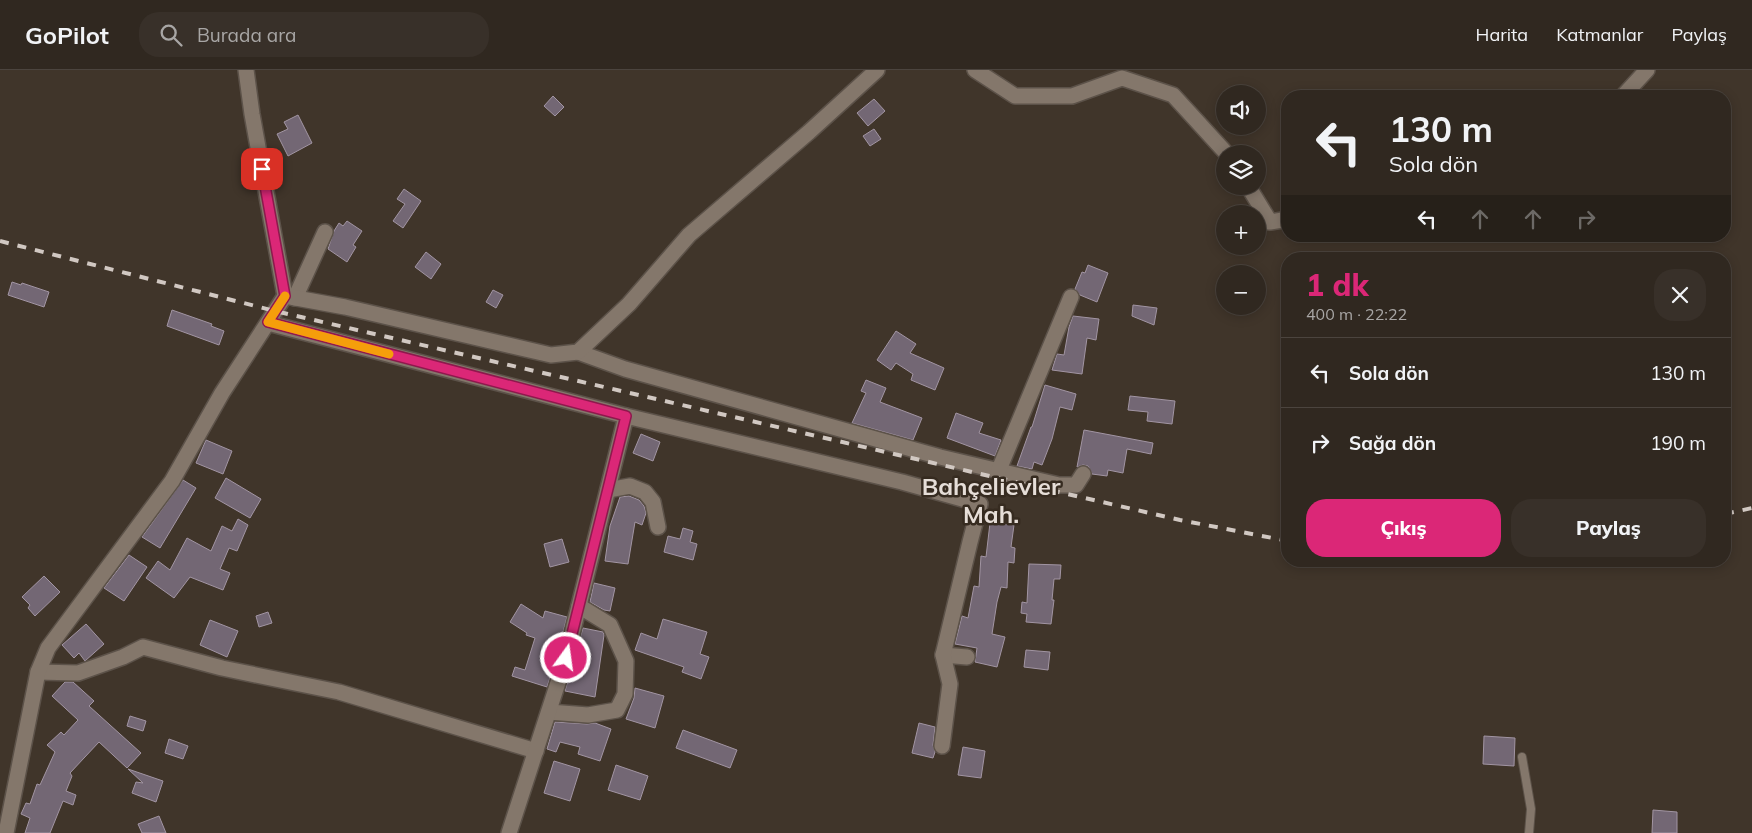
<!DOCTYPE html>
<html lang="tr">
<meta charset="utf-8">
<style>
body{margin:0;font-family:Mulish,sans-serif;background:#383029;color:#f1f3f6;height:100vh;display:flex;flex-direction:column;font-size:19px;white-space:nowrap}
*{box-sizing:border-box;margin:0}
p{font-size:16px;color:#a8a6a5}
.icon{flex:none;width:28px;height:28px;fill:none;stroke:currentColor;stroke-width:2;stroke-linecap:round;stroke-linejoin:round}
.map{position:relative;flex:1;overflow:hidden}
.details{position:absolute;left:1281px;top:182px;width:450px;height:315px;display:flex;flex-direction:column;background:#302820;border-radius:20px;box-shadow:0 2px 12px #0003,0 0 0 1px #4b443e}
.details>*{flex:none}
.top-card{position:absolute;left:1281px;top:20px;width:450px;height:152px;border-radius:20px;box-shadow:0 2px 12px #0003,0 0 0 1px #4b443e;background:#302820;color:#f1f3f6;overflow:hidden}
.fabs{position:absolute;left:1216px;top:15px;display:grid;gap:10px}
.fabs a{display:grid;place-items:center;width:50px;height:50px;border-radius:50%;background:#302820;box-shadow:0 2px 12px #0003,0 0 0 1px #4b443e;font-size:25px}
.pin{position:absolute;display:grid;place-items:center;width:42px;height:42px;color:#fff;margin:-21px;border-radius:10px;box-shadow:0 2px 8px #0006}
.me{position:absolute;width:55px;margin:-28px;rotate:14deg;stroke-linejoin:round;filter:drop-shadow(0 0 4px #0008)}
.turn{display:flex;align-items:center;gap:18px;height:105px;padding:0 25px;font-size:22px}
.turn .icon{width:65px;height:65px;stroke-width:2.5}
.turn b{display:block;font-size:35px;line-height:42px}
.lanes{display:flex;align-items:center;height:48px;padding:0 25px;background:#0003;justify-content:center;gap:25px;direction:ltr}
.lanes .off{opacity:.35}
.round{display:grid;place-items:center;flex:none;width:52px;height:52px;border-radius:20px;background:#383029}
.headline{display:flex;align-items:center;justify-content:space-between;height:85px;padding:0 25px}
h1{font-size:30px;font-weight:800;line-height:38px;color:#db2777}
.action{display:flex;gap:10px;margin-top:auto;padding:10px 25px}
.action a{flex:1;height:58px;border-radius:20px;background:#db2777;color:#fff;font-size:20px;font-weight:800;line-height:58px;text-align:center}
.action a+a{background:#383029;color:#f1f3f6}
ul{padding:0;list-style:none}
li{display:flex;align-items:center;gap:15px;height:70px;padding:0 25px;border-top:1px solid #4b443e}
li div{flex:1}
li b{display:block;font-size:19px}
li em{font-style:normal}
header{display:flex;align-items:center;gap:30px;box-sizing:border-box;height:70px;padding:0 25px;background:#302820;border-bottom:1px solid #4b443e}
header strong{font-size:24px}
nav{display:flex;gap:28px;margin-inline-start:auto;font-size:18px}
.search{width:350px;height:45px;background:#383029;display:flex;align-items:center;gap:12px;box-sizing:border-box;padding:0 18px;border-radius:20px;color:#a8a6a5;font-size:19px}
.map>svg:first-child{display:block}
.building{fill:#736774;stroke:#a295a3}
.lines{fill:none;stroke-linecap:round;stroke-linejoin:round}
.lane-casing{stroke:#5c5249;stroke-width:10}
.street-casing{stroke:#5c5249;stroke-width:18}
.lane{stroke:#84776b;stroke-width:8}
.street{stroke:#84776b;stroke-width:15}
.rail{stroke:#d1c8c2;stroke-width:4;stroke-dasharray:9 9;stroke-linecap:butt}
.route-casing{stroke:#8e194d;stroke-width:12}
.route{stroke:#db2777;stroke-width:9}
.slow{stroke:#f59e0b;stroke-width:9}
.labels{text-anchor:middle;dominant-baseline:central;stroke-width:5;stroke-linejoin:round;paint-order:stroke}
.district-label{font-size:24px;font-weight:bold;fill:#e6ded8;stroke:#362b20}
</style>
<header>
<strong>GoPilot</strong>
<div class="search"><svg class="icon" aria-label="search" viewBox="0 0 24 24"><circle cx="10" cy="10" r="6"/><path d="M15 15l6 6"/></svg>Burada ara</div>
<nav><a>Harita</a><a>Katmanlar</a><a>Paylaş</a></nav>
</header>
<div class="map">
<svg width="1752" height="763" viewBox="0 0 1752 763">
<rect width="100%" height="100%" fill="#40352a"/>
<g class="building">
<polygon points="553,26 564,37 555,46 544,36"/>
<polygon points="874,29 885,41 868,56 857,43"/>
<polygon points="298,45 312,73 288,86 277,64 288,59 284,52"/>
<polygon points="874,59 881,69 870,76 863,66"/>
<polygon points="404,119 421,131 403,158 393,151 405,134 397,129"/>
<polygon points="347,151 362,161 353,175 356,177 347,192 328,179 334,161 339,153 343,156"/>
<polygon points="426,182 441,194 431,209 415,197"/>
<polygon points="1088,195 1108,203 1097,232 1080,225 1075,219 1082,202 1085,203"/>
<polygon points="12,212 21,215 22,213 49,222 44,237 8,225"/>
<polygon points="493,220 503,225 496,238 486,232"/>
<polygon points="1133,235 1157,238 1154,255 1132,246"/>
<polygon points="172,240 212,254 211,256 224,261 219,275 167,256"/>
<polygon points="1073,246 1099,249 1096,270 1087,268 1082,304 1052,300 1057,284 1064,285 1069,257"/>
<polygon points="896,261 916,274 910,283 944,298 935,320 911,310 913,304 896,293 891,300 877,290"/>
<polygon points="866,310 886,318 880,332 922,348 913,370 852,353 866,323 861,321"/>
<polygon points="1045,315 1076,324 1072,340 1060,337 1052,369 1042,395 1034,392 1032,399 1017,396 1031,357 1032,357"/>
<polygon points="1130,326 1175,331 1172,354 1147,351 1148,342 1128,340"/>
<polygon points="956,343 983,353 979,363 1001,370 995,386 947,368"/>
<polygon points="1084,360 1153,373 1151,384 1127,379 1123,403 1108,400 1107,406 1092,404 1088,396 1083,395 1077,397"/>
<polygon points="641,364 660,372 653,391 633,383"/>
<polygon points="206,370 232,381 223,404 196,393"/>
<polygon points="226,408 261,429 250,448 215,428"/>
<polygon points="183,410 196,418 160,478 142,467"/>
<polygon points="629,426 639,430 644,436 646,443 642,455 635,452 628,494 605,491 610,456 620,427"/>
<polygon points="238,449 248,455 237,481 229,478 220,499 230,503 223,520 190,507 174,528 146,508 158,491 170,500 187,468 211,481 222,456 232,461"/>
<polygon points="990,453 1014,455 1011,477 1015,478 1014,493 1008,492 1007,518 1001,517 997,532 992,564 1005,567 997,597 975,592 977,578 955,574 962,546 968,548 974,516 979,517 981,486 986,487"/>
<polygon points="683,458 693,461 690,472 697,474 693,490 664,482 668,466 680,469"/>
<polygon points="562,469 569,492 550,497 544,474"/>
<polygon points="129,485 147,497 124,531 104,518"/>
<polygon points="1029,494 1061,495 1060,509 1054,509 1052,530 1054,530 1051,554 1026,552 1027,544 1021,543 1022,532 1027,533"/>
<polygon points="44,506 60,522 35,546 28,538 30,535 22,527"/>
<polygon points="594,513 615,518 610,541 604,540 590,532"/>
<polygon points="521,534 543,548 545,541 567,547 557,585 547,617 512,606 515,597 525,600 535,568 526,565 527,563 510,552"/>
<polygon points="268,542 272,553 259,557 256,546"/>
<polygon points="663,549 707,562 700,584 709,587 701,609 682,602 684,597 635,580 641,563 657,569"/>
<polygon points="210,550 238,561 227,587 200,575"/>
<polygon points="86,554 104,574 85,591 79,583 74,588 62,575"/>
<polygon points="583,558 603,562 604,565 595,627 565,621"/>
<polygon points="1026,580 1050,582 1048,600 1024,597"/>
<polygon points="65,612 73,612 94,631 89,636 141,683 127,698 99,672 70,703 72,706 66,721 76,725 73,735 63,731 50,763 25,763 30,748 21,744 26,733 30,734 37,714 40,715 55,682 47,675 61,662 64,665 78,650 52,626"/>
<polygon points="635,618 664,626 655,658 626,649 634,628"/>
<polygon points="130,646 146,651 143,661 127,656"/>
<polygon points="555,652 587,654 595,653 611,659 600,691 578,684 580,677 560,672 556,682 547,679"/>
<polygon points="919,653 935,657 933,675 935,682 933,688 912,683"/>
<polygon points="683,660 737,680 730,698 676,678"/>
<polygon points="1484,666 1515,668 1514,696 1483,694"/>
<polygon points="169,669 188,676 183,689 165,683"/>
<polygon points="963,677 985,681 981,708 958,705"/>
<polygon points="554,691 580,699 570,731 544,723"/>
<polygon points="616,695 648,706 640,730 608,720"/>
<polygon points="128,699 163,711 156,732 132,723 136,712 143,713"/>
<polygon points="1653,740 1677,742 1677,763 1652,763"/>
<polygon points="159,746 166,763 142,763 138,754"/>
</g>
<g class="lines">
<defs>
<polyline id="lane" points="1522,687 1531,739 1529,763"/>
<g id="street">
<polyline points="246,0 252,44 285,226"/>
<polyline points="975,0 1015,26 1072,26 1122,8 1173,25 1227,84"/>
<polyline points="1623,26 1647,0"/>
<polyline points="1248,116 1270,152 1288,149"/>
<polyline points="295,228 325,162"/>
<polyline points="268,253 626,346"/>
<polyline points="578,282 625,299 940,387 1059,415 1076,415 1083,404"/>
<polyline points="998,402 1071,227"/>
<polyline points="608,420 630,416 645,422 653,432 658,457"/>
<polyline points="943,585 967,587"/>
<polyline points="38,602 78,603 123,587 143,577 222,598 339,622 536,681"/>
<polyline points="549,642 588,645 617,640 625,624 626,591 610,555 579,536"/>
<polyline points="6,763 38,602 48,578 172,411 222,323 285,226 345,237 551,285 578,282 629,234 689,165 809,62 877,0"/>
<polyline points="509,763 566,588 626,346 902,412 980,434 970,472 943,585 950,614 942,676"/>
</g>
</defs>
<use href="#lane" class="lane-casing"/>
<use href="#street" class="street-casing"/>
<use href="#lane" class="lane"/>
<use href="#street" class="street"/>
<g class="rail">
<polyline points="0,171 275,241 1180,450 1288,471"/>
<polyline points="1725,444 1752,438"/>
</g>
</g>
<g class="lines">
<defs>
<polyline id="route" points="262,99 285,226 268,252 626,346 566,588"/>
</defs>
<use href="#route" class="route-casing"/>
<use href="#route" class="route"/>
<polyline class="slow" points="285,226 268,252 389,284"/>
</g>
<g class="labels">
<g class="district-label">
<text x="991" y="416">Bahçelievler<tspan x="991" dy="28">Mah.</tspan></text>
</g>
</g>
</svg>
<div class="fabs">
<a><svg class="icon" aria-label="sound" viewBox="0 0 24 24"><path d="M4 9h4l5-4v14l-5-4H4zM17 9q2 3 0 6"/></svg></a>
<a><svg class="icon" aria-label="layers" viewBox="0 0 24 24"><path d="M12 4l9 5-9 5-9-5zM3 14l9 5 9-5"/></svg></a>
<a>+</a>
<a>−</a>
</div>
<div class="pin" style="left:262px;top:99px;background:#d93025"><svg class="icon" aria-label="arrive" viewBox="0 0 24 24"><path d="M6 21V4h12l-3 4 3 4H6"/></svg></div>
<svg class="me" style="left:566px;top:588px" viewBox="-20 -20 40 40"><circle r="17" fill="#db2777" stroke="#fff" stroke-width="3"/><path d="M0-11L8 9 0 5-8 9z" fill="#fff"/></svg>
<div class="top-card">
<div class="turn"><svg class="icon" aria-label="left" viewBox="0 0 24 24"><path d="M17 20v-9H6M10 6l-5 5 5 5"/></svg><div><b>130 m</b>Sola dön</div></div>
<div class="lanes"><svg class="icon" aria-label="left" viewBox="0 0 24 24"><path d="M17 20v-9H6M10 6l-5 5 5 5"/></svg><svg class="icon off" aria-label="ahead" viewBox="0 0 24 24"><path d="M12 20V5M6 11l6-6 6 6"/></svg><svg class="icon off" aria-label="ahead" viewBox="0 0 24 24"><path d="M12 20V5M6 11l6-6 6 6"/></svg><svg class="icon off" aria-label="right" viewBox="0 0 24 24"><path d="M7 20v-9h11M14 6l5 5-5 5"/></svg></div>
</div>
<section class="details">
<div class="headline"><div><h1>1 dk</h1><p>400 m · 22:22</p></div><a class="round"><svg class="icon" aria-label="close" viewBox="0 0 24 24"><path d="M6 6l12 12M18 6L6 18"/></svg></a></div>
<ul>
<li><svg class="icon" aria-label="left" viewBox="0 0 24 24"><path d="M17 20v-9H6M10 6l-5 5 5 5"/></svg><div><b>Sola dön</b></div><em>130 m</em></li>
<li><svg class="icon" aria-label="right" viewBox="0 0 24 24"><path d="M7 20v-9h11M14 6l5 5-5 5"/></svg><div><b>Sağa dön</b></div><em>190 m</em></li>
</ul>
<div class="action"><a>Çıkış</a><a>Paylaş</a></div>
</section>
</div>
